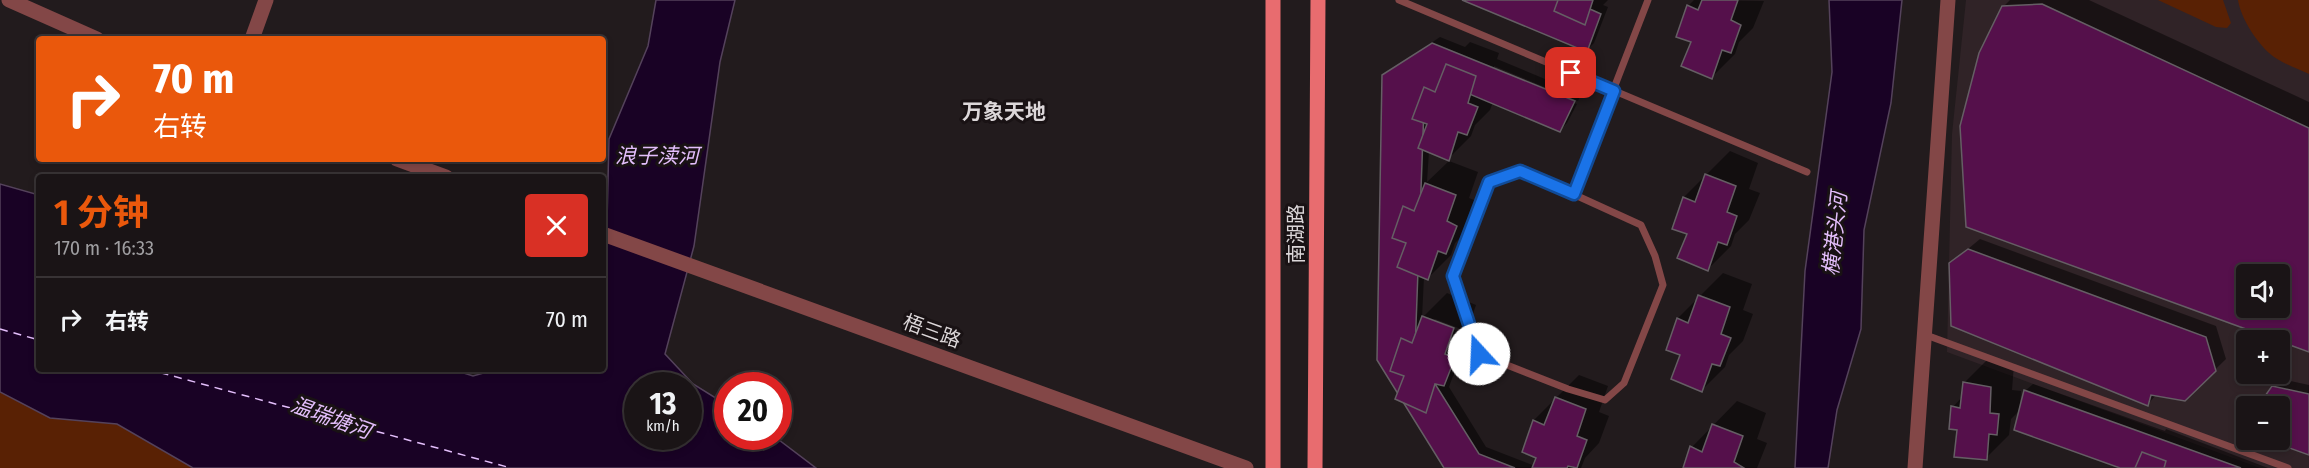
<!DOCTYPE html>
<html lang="zh">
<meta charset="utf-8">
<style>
body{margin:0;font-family:"Fira Sans Condensed","Noto Sans SC",sans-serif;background:#272123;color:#f1f3f6;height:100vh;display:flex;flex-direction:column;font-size:22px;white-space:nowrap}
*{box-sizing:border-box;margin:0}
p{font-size:20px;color:#9f9ea1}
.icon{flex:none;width:33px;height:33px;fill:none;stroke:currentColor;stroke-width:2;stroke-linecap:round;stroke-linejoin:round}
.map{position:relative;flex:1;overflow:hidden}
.side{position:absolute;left:36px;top:174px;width:570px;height:198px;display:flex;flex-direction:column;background:#1a1416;border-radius:6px;box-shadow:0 3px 9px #0003,0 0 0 2px #383335}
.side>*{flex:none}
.guide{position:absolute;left:36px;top:36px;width:570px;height:126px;border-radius:6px;box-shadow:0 3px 9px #0003,0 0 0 2px #383335;background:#ea580c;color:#fff;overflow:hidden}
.tools{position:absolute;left:2236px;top:264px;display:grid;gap:12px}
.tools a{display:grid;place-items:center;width:54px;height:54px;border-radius:6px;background:#1a1416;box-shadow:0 3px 9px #0003,0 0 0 2px #383335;font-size:30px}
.speed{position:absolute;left:624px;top:372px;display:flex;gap:12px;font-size:30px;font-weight:700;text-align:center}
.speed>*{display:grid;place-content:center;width:78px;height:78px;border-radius:50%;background:#1a1416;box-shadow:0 3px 9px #0003,0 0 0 2px #383335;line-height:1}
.speed small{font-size:15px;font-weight:400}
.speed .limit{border:9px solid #d22;background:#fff;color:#111}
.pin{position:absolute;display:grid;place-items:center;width:51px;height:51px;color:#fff;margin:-26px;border-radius:12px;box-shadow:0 3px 9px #0006}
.me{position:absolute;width:66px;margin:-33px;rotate:340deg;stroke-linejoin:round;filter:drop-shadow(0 0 4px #0008)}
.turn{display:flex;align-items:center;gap:21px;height:126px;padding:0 18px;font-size:27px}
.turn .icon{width:78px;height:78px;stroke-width:2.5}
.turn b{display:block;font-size:42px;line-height:51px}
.round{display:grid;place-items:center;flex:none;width:63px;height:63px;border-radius:6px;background:#272123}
.summary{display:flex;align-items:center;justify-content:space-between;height:102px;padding:0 18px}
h1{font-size:36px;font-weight:700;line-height:45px;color:#ea580c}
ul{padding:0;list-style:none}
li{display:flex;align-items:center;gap:18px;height:84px;padding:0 18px;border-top:2px solid #383335}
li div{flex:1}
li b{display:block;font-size:22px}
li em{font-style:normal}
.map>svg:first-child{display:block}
.built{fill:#302327;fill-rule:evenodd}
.green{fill:#592104}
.water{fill:#190225;stroke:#54425b;stroke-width:1.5;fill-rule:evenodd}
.shadow{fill:#0007;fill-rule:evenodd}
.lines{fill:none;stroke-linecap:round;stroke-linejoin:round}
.ferry{stroke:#e3befb;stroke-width:1.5;stroke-dasharray:8 6;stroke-linecap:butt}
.building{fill:#55104b;stroke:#655e64;stroke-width:1.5;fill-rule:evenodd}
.service{stroke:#834747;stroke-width:7}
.tertiary{stroke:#834747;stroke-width:15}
.primary{stroke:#e86c6f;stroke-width:15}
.route-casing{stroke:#114b97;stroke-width:15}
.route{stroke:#1a73e8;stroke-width:10}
.labels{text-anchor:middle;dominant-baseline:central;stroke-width:6;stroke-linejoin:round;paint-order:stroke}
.street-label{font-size:20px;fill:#dcd7d9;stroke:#191214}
.neighbourhood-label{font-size:21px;font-weight:bold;fill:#dcd7d9;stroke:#191214}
.water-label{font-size:21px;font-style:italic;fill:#e3befb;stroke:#191214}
</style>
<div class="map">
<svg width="2309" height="468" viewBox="0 0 2309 468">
<rect width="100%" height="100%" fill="#221b1d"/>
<path class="built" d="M1966,0H2309V468H2260L1947,352L1952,134ZM2247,274H2280V308H2247ZM2247,340H2280V374H2247ZM2247,406H2280V440H2247Z"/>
<g class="green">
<polygon points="2158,0 2223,0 2231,23 2227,28 2216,27"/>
<path d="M2238,0H2309V74C2298,69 2284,64 2274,57C2258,45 2241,19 2238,0Z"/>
<polygon points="0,392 50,418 117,424 193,468 0,468"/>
</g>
<g class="water">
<path d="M656,0H735L720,62L694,246L665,354L693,384L727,405L728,436L775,437L816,468H193L117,424L50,418L0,392V184L39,195V369H451L473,376L498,369H603V268L606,263L609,139L648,46ZM638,386H688V436H638Z"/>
<polygon points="1829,0 1902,0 1891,103 1864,230 1861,329 1837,410 1828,468 1795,468 1805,271 1832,72"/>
</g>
<g class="shadow">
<polygon points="1466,0 1608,0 1603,5 1608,7 1594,43 1586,51"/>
<polygon points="1694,0 1764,1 1753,28 1739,42 1735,54 1712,77 1693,41 1678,36 1689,5"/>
<path d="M2010,0H2089L2309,102V350L2222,316L2004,6ZM2247,274H2280V308H2247Z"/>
<path d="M1440,37L1465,47L1470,42L1499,53L1497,59L1581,94L1578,101L1494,66V70L1577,104L1567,123L1560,130L1493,102L1490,110L1475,125L1471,136L1448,159L1429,151L1427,182L1449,161L1478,172L1469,198L1479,202L1469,229L1455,243L1451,255L1428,278L1424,277L1422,318L1447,293L1476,305L1467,331L1477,335L1467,362L1453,376L1449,387L1486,447L1535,466L1538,457L1524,451L1534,420L1579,375L1608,386L1599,412L1609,416L1599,443L1585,458L1581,468H1445L1399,392L1383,75ZM1435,319L1461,329L1460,332L1432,321Z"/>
<polygon points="1730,151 1758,163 1749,189 1760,193 1749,220 1735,234 1731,246 1708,269 1689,233 1674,228 1684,197"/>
<polygon points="1980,239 2216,326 2226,359 2185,399 2157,394 2148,404 1951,263"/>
<polygon points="1723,273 1752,284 1743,310 1753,314 1743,341 1729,355 1725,367 1701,391 1682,355 1668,349 1678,318"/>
<polygon points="1988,359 2014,364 2012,390 2021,391 2020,404 2025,391 2033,384 2165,431 2166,429 2268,468 2125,468 2021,409 2011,419 2009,435 1986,458 1958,429 1953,407 1962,397 1964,383"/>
<polygon points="2281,379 2309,385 2309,454 2270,440 2280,440 2280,406 2260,406"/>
<polygon points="1737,401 1766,413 1757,439 1767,443 1757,468 1684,468 1692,447"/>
</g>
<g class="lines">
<g class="ferry">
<polyline points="0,329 39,340"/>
<polyline points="147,369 511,468"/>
</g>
</g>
<g class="building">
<polygon points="1462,0 1570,0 1601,14 1587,52"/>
<polygon points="1558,0 1593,0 1585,25 1554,11"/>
<polygon points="1702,0 1738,0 1731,20 1741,25 1731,53 1722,50 1712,79 1681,66 1691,42 1676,37 1687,5 1698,10"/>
<path d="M2042,4L2309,128V352L1966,227L1960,126L1979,53L2002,6ZM2247,274H2280V308H2247Z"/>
<polygon points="1432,43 1575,101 1560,132 1453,87 1424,108 1415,352 1479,454 1515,468 1444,468 1377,360 1382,75"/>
<polygon points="1446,64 1476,76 1468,103 1478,107 1467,135 1458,132 1449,161 1418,148 1427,124 1412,119 1424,87 1435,92"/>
<polygon points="1705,174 1736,186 1727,212 1737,216 1727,245 1718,242 1708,271 1677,258 1687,234 1672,229 1683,197 1695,202"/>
<polygon points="1425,183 1456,195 1447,221 1457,226 1446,254 1438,251 1428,280 1397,267 1406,243 1392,238 1403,206 1414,211"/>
<polygon points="1968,249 2206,337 2216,371 2185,401 2151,395 2148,406 1951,326 1949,263"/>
<polygon points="1698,295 1730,307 1721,334 1731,338 1720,366 1712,364 1702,392 1671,379 1680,355 1666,350 1677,318 1688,323"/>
<polygon points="1422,316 1454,328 1445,354 1455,358 1444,386 1435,384 1426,413 1395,399 1404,376 1390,371 1401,338 1412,343"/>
<polygon points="1963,382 1991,387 1990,413 1999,414 1997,435 1989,434 1987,460 1954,457 1957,430 1949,429 1951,406 1960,408"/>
<polygon points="2272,386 2309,394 2309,455 2267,440 2280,440 2280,406 2258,406"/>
<polygon points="2024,390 2241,468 2120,468 2014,430"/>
<polygon points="1555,397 1586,409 1577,436 1587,440 1577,468 1568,466 1567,468 1532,468 1536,458 1522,452 1533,420 1544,425"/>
<polygon points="1712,424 1743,436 1734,462 1744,468 1683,468 1690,446 1702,452"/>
<polygon points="2142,452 2166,461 2164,468 2135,468"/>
</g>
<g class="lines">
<g class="service">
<polyline points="1399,0 1807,172"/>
<polyline points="1573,194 1641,225 1655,256 1663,285 1624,383 1605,400 1568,389 1479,354 1453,276 1489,182 1520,171 1573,194 1648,0"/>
<polyline points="1926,335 2288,468"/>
</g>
<g class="tertiary">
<polyline points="9,0 97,39"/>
<polyline points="252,39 266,0"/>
<polyline points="397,159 446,177"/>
<polyline points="603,234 1246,468"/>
<polyline points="1915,468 1948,0"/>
</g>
<g class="primary">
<polyline points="1273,0 1273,468"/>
<polyline points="1315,468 1318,0"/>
</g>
</g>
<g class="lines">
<defs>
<polyline id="route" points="1479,354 1453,276 1489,182 1520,171 1574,194 1614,91 1571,73"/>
</defs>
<use href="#route" class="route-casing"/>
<use href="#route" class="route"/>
</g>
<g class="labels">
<g class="street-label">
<text transform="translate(1296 234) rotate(-90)">南湖路</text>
<text transform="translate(932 331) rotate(20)">梧三路</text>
</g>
<g class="neighbourhood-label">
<text x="1004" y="112">万象天地</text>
</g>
<g class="water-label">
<text x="657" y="156">浪子渎河</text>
<text transform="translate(1835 234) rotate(-84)">横港头河</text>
<text transform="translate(331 418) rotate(20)">温瑞塘河</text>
</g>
</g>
</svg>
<div class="tools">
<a><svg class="icon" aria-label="sound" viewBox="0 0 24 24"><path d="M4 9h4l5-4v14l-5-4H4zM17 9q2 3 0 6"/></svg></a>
<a>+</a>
<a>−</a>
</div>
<div class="speed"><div>13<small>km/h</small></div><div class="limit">20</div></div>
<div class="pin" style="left:1571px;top:73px;background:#d93025"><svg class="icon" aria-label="arrive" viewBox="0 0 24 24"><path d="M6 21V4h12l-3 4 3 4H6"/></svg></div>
<svg class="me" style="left:1479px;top:354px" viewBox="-20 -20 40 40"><circle r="19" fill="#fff"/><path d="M0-13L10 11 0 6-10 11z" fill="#1a73e8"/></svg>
<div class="guide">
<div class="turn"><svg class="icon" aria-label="right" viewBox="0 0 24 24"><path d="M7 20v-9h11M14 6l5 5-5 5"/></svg><div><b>70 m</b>右转</div></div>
</div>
<section class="side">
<div class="summary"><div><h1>1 分钟</h1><p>170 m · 16:33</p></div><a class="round" style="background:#d93025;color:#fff"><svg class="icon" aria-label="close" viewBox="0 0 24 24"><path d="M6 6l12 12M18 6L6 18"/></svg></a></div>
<ul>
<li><svg class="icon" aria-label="right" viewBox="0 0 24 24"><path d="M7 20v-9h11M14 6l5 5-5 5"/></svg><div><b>右转</b></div><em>70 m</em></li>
</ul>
</section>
</div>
